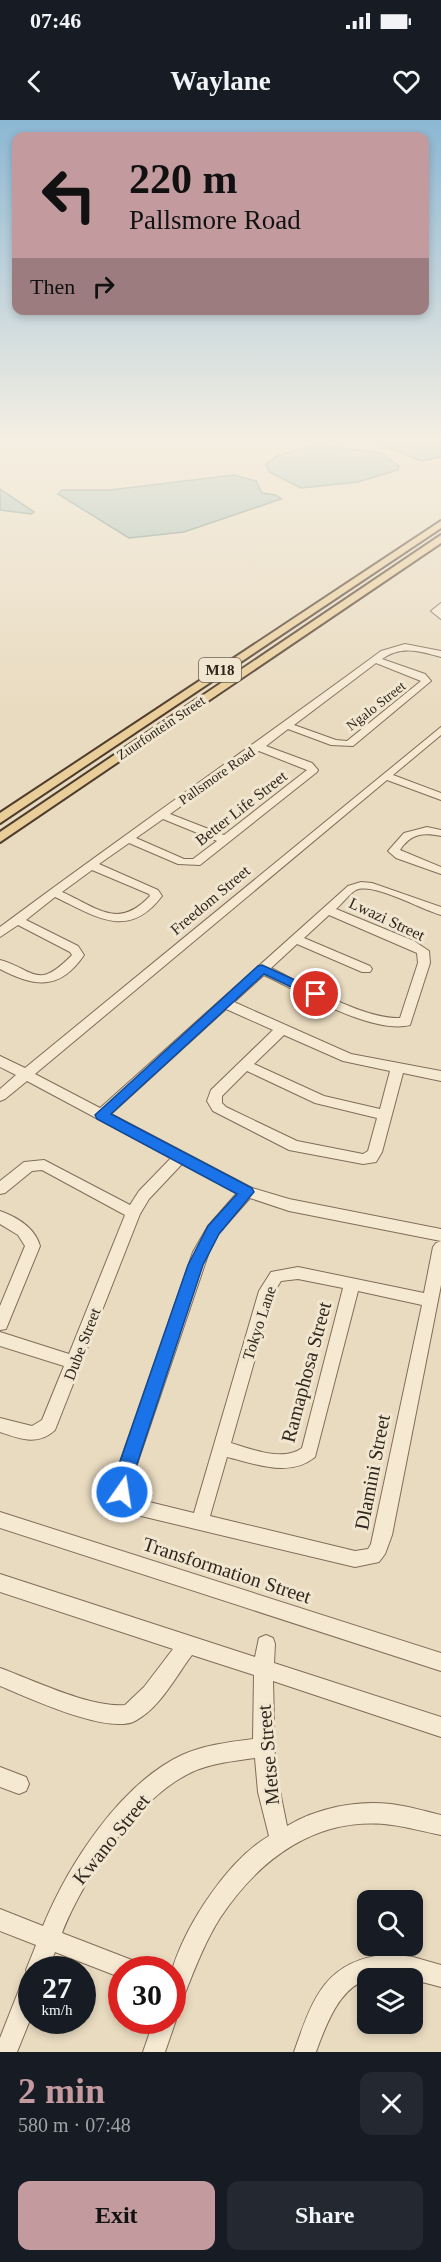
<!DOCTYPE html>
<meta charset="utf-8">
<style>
body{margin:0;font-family:"Times New Roman",serif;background:#242831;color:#f1f3f6;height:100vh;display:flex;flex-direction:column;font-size:22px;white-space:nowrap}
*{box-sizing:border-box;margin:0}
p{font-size:20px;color:#9ea1a6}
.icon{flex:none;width:33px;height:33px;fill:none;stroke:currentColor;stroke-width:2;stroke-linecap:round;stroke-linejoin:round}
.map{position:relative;height:1932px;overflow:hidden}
.panel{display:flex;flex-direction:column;background:#171b24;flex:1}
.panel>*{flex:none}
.guide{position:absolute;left:12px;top:12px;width:417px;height:183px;border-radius:12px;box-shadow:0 3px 9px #0003;background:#c39b9f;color:#111;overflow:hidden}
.controls{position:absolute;left:357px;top:1770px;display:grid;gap:12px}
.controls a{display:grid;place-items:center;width:66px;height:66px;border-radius:12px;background:#171b24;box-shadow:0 3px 9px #0003;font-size:30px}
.speed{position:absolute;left:18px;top:1836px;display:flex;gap:12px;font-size:30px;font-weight:700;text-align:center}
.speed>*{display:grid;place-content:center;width:78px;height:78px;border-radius:50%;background:#171b24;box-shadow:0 3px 9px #0003;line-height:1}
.speed small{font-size:15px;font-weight:400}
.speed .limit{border:9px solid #d22;background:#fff;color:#111}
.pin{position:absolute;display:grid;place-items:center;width:51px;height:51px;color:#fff;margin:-26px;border:3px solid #fff;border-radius:50%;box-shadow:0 2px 6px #0007}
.me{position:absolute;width:66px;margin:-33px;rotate:13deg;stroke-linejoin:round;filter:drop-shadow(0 0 4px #0008)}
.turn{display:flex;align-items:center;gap:21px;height:126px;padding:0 18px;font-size:27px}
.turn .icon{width:78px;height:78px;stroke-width:2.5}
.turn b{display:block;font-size:42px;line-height:51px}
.then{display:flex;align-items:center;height:57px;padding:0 18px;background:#0003;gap:12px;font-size:22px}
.round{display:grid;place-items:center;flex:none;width:63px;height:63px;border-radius:12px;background:#242831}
.overview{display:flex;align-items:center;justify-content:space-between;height:102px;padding:0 18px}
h1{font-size:36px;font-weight:700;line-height:45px;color:#c39b9f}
.primary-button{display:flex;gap:12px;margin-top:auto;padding:12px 18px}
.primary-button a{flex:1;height:69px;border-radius:12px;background:#c39b9f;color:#111;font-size:24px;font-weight:700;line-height:69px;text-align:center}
.primary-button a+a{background:#242831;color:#f1f3f6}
.status{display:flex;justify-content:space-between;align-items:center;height:42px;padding:0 30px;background:#171b24;direction:ltr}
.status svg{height:16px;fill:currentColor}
header{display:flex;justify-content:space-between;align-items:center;height:78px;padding:0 18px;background:#171b24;font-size:27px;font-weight:700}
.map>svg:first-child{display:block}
.water{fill:#a3bcb3;stroke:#6b8880;stroke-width:1.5}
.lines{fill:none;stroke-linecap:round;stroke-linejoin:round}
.minor-casing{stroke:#806d5a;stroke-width:2}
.major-casing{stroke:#4e3c2e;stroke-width:4}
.minor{fill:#f5e9d2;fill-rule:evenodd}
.major{fill:#eace9a;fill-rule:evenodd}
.route{fill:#1a73e8;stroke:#114b97;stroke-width:1.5}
.labels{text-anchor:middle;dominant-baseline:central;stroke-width:6;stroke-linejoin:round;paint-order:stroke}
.far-street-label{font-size:14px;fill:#31261d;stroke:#f1e6cf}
.shield{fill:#f1e6cf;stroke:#6b6052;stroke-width:1.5}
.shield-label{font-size:15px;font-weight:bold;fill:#31261d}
.street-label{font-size:16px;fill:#31261d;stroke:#f1e6cf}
.near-street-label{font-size:20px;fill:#31261d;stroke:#f1e6cf}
</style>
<div class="status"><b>07:46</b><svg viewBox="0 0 49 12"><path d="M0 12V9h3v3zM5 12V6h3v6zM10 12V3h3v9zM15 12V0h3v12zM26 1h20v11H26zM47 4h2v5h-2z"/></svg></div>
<header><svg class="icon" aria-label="back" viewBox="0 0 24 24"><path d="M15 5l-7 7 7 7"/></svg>Waylane<svg class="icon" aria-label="heart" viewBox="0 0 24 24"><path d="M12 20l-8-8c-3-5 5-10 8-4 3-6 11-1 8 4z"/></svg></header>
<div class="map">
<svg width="441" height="1932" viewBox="0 0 441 1932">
<rect width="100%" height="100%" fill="#e9dbc0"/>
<g class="water">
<polygon points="374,321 441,321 441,337 421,341"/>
<polygon points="314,325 381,333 399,346 398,350 358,362 301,368 269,352 266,344 277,336"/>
<polygon points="234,355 256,361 262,373 276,375 281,379 184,412 129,418 58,374 62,370 110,370"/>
<polygon points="0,369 34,392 31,394 0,390"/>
</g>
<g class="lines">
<defs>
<g id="minor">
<polygon points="441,483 441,499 431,491"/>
<path d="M405,524L441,531V537C420,531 401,525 382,539L425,554L431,561L353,626L331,625L288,609L266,626L312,643L318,650L317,652L200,745L178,744L129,723L99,744L158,770L162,776C128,821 95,796 55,777L26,800L78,826L84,835C60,871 34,867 0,849V840C35,850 37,871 72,835L70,832L18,805L0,817V807C126,713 255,624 381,531ZM376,543L421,561L347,621L336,620L294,605ZM259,631L307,650L224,715L170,694ZM163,699L217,721L193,739H184L136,718ZM92,750L149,774L150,776C118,810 98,788 62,772Z"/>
<path d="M441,607V615L393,655L441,673V680L387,660L35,954L100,988L348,766L361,762L372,763L441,787V795C422,790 373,762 356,770C349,774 342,784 336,789L414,821L429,831L430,843L410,905C373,915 298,871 264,855L234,882L351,934L441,951V961L403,953L382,1032L376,1042L363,1044L289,1030L213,991L207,981L211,970L273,910L226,889L111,994L252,1068L289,1079L441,1109V1121L289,1091L250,1078L218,1114L209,1132L132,1359V1373L145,1381L194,1393L259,1171L271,1152L298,1147L424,1173L433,1127L436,1123L441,1121V1165L392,1415L385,1434L379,1442L355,1447L141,1396C119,1388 114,1382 114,1359L193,1132L208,1106L237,1073L182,1044L149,1079L140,1094L55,1310C38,1326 20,1319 0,1312V1298L32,1306L42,1300L64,1246L0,1226V1212L69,1234L125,1095L42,1050L32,1051L5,1073L0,1074V1061L24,1042L44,1040L130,1085L139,1071L171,1038L27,961L5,979L0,981V969L16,955L0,947V936L25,948ZM329,795L417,833L418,843L400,898C365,900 303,864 271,848L297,824L362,852H370L372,849L370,846L304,818ZM284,915L343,941L390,951L380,989L324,976L254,944ZM247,951L315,983L377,998L368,1031L363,1034L297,1021L226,987L222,983V976ZM298,1159L343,1168L302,1328C283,1342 251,1329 231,1323L274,1172L281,1161ZM358,1171L422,1185L371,1424L368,1429L355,1431L210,1396L227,1337C256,1344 289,1358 315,1337Z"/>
<path d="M427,707L441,710V716C423,712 410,714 400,730L441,747V754L396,738L388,731L404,713Z"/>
<path d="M0,1091C17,1097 35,1108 40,1126L8,1204L6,1209L0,1210V1186L25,1126L18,1115L0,1104Z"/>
<polygon points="0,1392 441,1533 441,1551 0,1408"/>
<path d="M0,1454L255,1537L259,1518L266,1515L273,1518L275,1524L274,1543L441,1597V1617L273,1561L275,1647L287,1706C317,1688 356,1680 391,1684C407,1686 425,1691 441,1695V1715C425,1712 408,1707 392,1705C317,1695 259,1739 220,1798C203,1825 192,1856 180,1886L172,1889C172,1876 170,1859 173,1847C187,1803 228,1740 269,1716L258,1672L255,1638C234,1641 211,1643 192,1652C138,1677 83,1759 62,1813L137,1842L140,1850H122V1858L55,1832L48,1850H32V1895L17,1932H0V1918L24,1857L28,1855L26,1850L36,1825L0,1811V1789L43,1806C68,1745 120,1664 182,1635C204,1625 229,1622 253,1619L254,1555L192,1535C176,1556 160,1588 135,1601C108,1615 29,1578 0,1566V1548C33,1560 90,1588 125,1585L144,1567L173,1529L0,1472Z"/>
<polygon points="0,1647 26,1657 29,1664 26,1671 19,1674 0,1667"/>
<path d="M389,1834L413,1837L441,1845V1867C364,1845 343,1856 316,1932H294C313,1878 325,1840 389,1834Z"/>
<polygon points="172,1892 176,1900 165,1932 143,1932 154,1900 172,1900"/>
</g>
<g id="major">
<polygon points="441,401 441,408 0,703 0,693"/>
<polygon points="441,415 441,423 0,722 0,712"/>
</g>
</defs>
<use href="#minor" class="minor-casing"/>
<use href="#major" class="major-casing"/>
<use href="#minor" class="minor"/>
<use href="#major" class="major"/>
</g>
<linearGradient id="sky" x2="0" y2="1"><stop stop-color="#8cb7d3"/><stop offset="0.54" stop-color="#f5efe3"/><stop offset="1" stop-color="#f5efe3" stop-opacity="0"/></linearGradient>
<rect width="441" height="591" fill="url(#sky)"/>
<polygon class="route" points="262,845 321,872 323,874 321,877 312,877 264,854 111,994 252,1068 254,1072 219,1114 203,1145 132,1359 128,1377 122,1380 116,1377 113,1372 114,1359 188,1145 208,1106 237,1074 97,999 95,995 258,846"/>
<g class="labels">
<g class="far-street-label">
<text transform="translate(376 586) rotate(-38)">Ngalo Street</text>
<text transform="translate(161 608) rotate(-34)">Zuurfontein Street</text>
<text transform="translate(217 656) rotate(-35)">Pallsmore Road</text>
</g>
<rect class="shield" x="199" y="538" width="42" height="24" rx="4.5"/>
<g class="shield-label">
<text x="220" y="550">M18</text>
</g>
<g class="street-label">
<text transform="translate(241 688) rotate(-38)">Better Life Street</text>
<text transform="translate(210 780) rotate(-40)">Freedom Street</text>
<text transform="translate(387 799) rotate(25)">Lwazi Street</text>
<text transform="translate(259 1203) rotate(-72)">Tokyo Lane</text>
<text transform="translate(82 1224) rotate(-69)">Dube Street</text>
</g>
<g class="near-street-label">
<text transform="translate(306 1252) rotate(-75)">Ramaphosa Street</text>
<text transform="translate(372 1352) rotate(-79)">Dlamini Street</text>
<text transform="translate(227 1450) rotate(18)">Transformation Street</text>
<text transform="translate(268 1635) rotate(-95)">Metse Street</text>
<text transform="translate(111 1719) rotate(-51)">Kwano Street</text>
</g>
</g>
</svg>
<div class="controls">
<a><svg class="icon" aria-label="search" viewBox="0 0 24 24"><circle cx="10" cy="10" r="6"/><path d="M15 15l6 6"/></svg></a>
<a><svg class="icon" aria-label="layers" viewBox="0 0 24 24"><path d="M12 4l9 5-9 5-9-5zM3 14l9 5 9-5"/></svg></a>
</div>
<div class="speed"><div>27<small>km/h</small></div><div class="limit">30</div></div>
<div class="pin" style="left:316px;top:874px;background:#d93025"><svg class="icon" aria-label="arrive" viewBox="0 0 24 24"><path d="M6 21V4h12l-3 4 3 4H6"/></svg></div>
<svg class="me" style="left:122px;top:1372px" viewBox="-20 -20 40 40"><circle r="17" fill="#1a73e8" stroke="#fff" stroke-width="3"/><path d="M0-11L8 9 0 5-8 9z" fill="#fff"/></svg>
<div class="guide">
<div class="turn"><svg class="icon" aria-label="left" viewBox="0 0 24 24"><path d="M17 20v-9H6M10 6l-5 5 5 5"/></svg><div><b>220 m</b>Pallsmore Road</div></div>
<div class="then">Then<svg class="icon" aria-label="right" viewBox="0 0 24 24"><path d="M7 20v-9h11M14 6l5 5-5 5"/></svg></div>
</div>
</div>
<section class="panel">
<div class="overview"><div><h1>2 min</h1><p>580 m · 07:48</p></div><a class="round"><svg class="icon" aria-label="close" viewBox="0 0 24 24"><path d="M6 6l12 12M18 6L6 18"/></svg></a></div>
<div class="primary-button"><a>Exit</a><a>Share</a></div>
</section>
